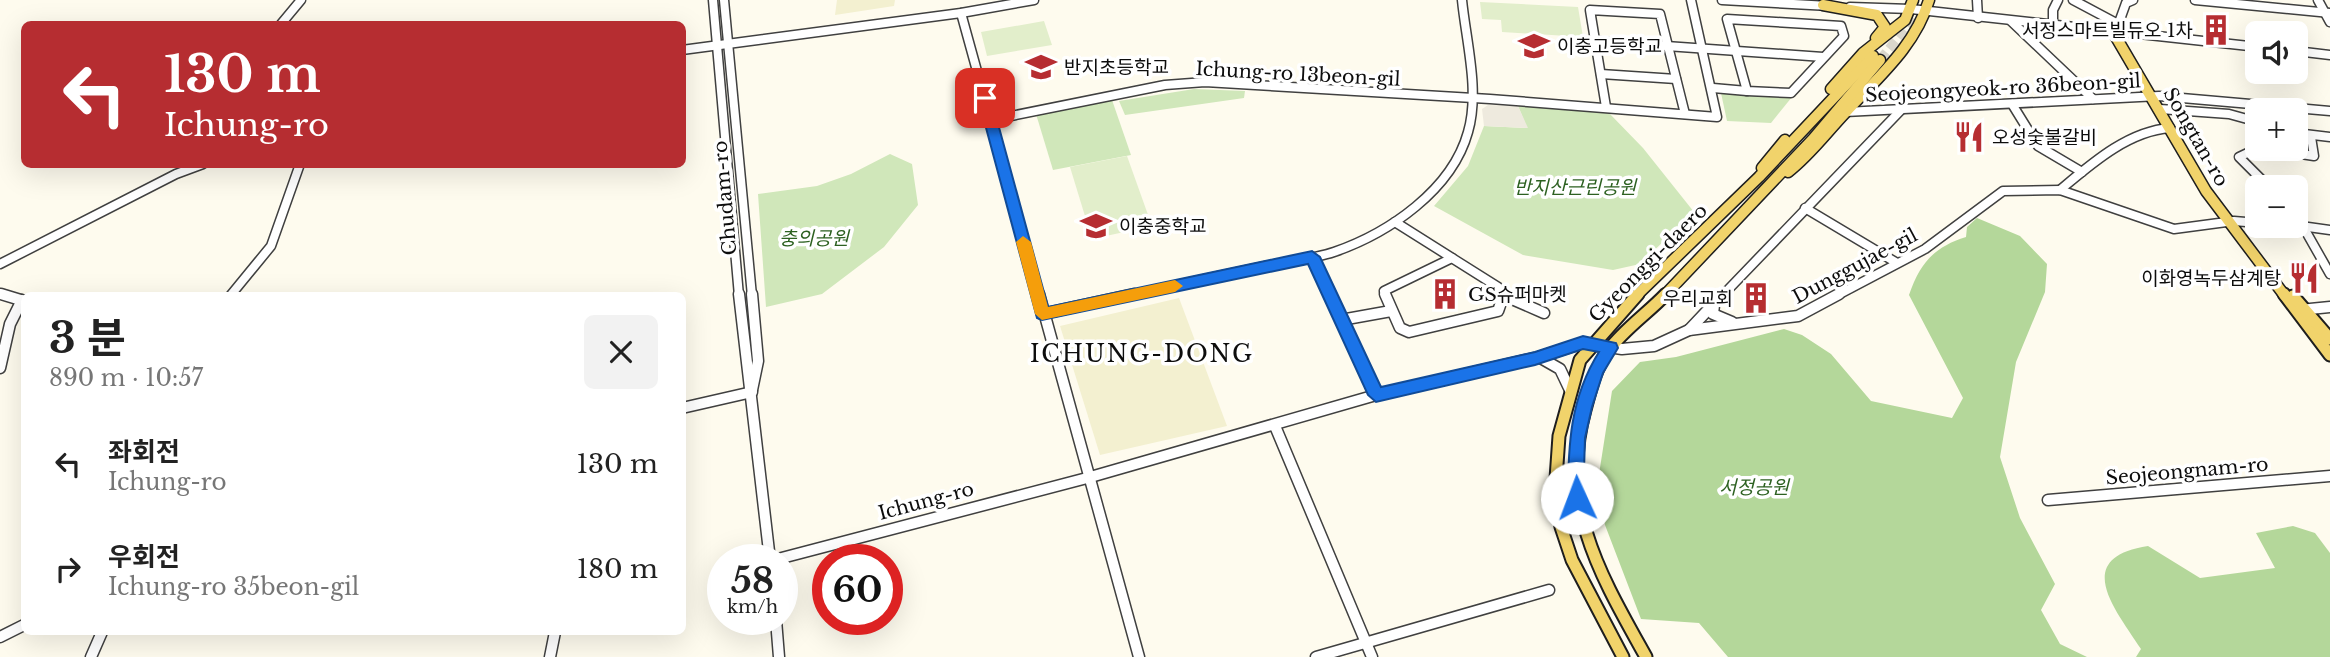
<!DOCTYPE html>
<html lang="ko">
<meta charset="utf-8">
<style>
body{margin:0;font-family:"Libre Baskerville","Noto Sans KR",serif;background:#f2f2f2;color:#222;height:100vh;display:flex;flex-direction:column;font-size:26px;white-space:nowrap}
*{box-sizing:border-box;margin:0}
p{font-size:23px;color:#767676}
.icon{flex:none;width:38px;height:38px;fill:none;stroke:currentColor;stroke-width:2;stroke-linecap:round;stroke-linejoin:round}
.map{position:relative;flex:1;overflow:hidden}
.side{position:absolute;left:21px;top:292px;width:665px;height:343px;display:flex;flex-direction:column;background:#fff;border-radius:10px;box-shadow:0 7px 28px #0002}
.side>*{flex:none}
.top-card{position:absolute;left:21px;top:21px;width:665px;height:147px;border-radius:10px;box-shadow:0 7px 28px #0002;background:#b62d31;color:#fff;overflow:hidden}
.tools{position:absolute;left:2245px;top:21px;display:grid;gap:14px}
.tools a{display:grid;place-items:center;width:63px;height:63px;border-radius:10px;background:#fff;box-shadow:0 7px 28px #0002;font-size:35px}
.speed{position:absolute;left:707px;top:544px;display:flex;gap:14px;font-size:35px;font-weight:700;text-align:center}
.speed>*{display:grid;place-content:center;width:91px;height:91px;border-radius:50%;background:#fff;box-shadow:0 7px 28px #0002;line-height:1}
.speed small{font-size:18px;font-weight:400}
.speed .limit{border:10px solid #d22;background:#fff;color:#111}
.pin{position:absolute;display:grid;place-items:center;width:60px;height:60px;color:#fff;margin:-30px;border-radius:14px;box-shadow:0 4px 10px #0006}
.me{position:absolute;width:77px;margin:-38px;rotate:358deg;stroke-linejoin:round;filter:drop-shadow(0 0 5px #0008)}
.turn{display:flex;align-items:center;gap:24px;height:147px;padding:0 28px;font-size:32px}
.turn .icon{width:91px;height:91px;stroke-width:2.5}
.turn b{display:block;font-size:49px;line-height:60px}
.round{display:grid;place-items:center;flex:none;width:74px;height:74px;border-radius:10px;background:#f2f2f2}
.summary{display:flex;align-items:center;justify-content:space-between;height:119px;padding:0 28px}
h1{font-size:42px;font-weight:700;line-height:52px}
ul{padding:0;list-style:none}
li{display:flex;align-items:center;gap:21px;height:105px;padding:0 28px}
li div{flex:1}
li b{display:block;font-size:26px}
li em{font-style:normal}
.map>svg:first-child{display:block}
.farmland{fill:#f3f0d0}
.green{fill:#d0e7ba}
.forest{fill:#b4d79a}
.pitch{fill:#e2eecb}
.plaza{fill:#eeeade}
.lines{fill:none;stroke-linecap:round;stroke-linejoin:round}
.major-tunnel{stroke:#dad7cc;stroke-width:10;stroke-dasharray:10 4.5;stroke-linecap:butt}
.minor-far1-casing{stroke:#404040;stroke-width:11}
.minor-casing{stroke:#404040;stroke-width:13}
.major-far1-casing{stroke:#1e1e1e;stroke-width:13}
.major-casing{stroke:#1e1e1e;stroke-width:15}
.minor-far1{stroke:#fff;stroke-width:8}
.minor{stroke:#fff;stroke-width:10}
.major-far1{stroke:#f1d36b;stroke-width:10}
.major{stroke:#f1d36b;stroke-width:11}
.route{fill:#1a73e8;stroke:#114b97;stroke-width:2}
.slow{fill:#f59e0b}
.labels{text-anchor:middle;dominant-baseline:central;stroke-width:7;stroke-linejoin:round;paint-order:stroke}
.poi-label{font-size:19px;fill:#0d0d0d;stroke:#fff;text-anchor:start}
.street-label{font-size:19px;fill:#0d0d0d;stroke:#fff}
.park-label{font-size:19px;font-style:italic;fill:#2d6121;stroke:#fff}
.quarter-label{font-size:23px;letter-spacing:2px;fill:#0d0d0d;stroke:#fff}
</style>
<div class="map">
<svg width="2330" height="657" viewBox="0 0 2330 657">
<rect width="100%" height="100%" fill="#fefbee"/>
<g class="farmland">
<polygon points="837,0 895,0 894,6 835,15"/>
<polygon points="1179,298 1227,426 1100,455 1060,326"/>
</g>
<g class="green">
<polygon points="1194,89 1245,91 1244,98 1125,115 1119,101"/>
<polygon points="1721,93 1792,97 1771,123 1727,121"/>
<polygon points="1112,100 1131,155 1053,170 1036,114"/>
<polygon points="1518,106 1609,113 1643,148 1694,212 1640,264 1613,270 1523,255 1434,206 1468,166 1484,126 1527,128"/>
<polygon points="890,154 912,164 918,205 884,247 822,294 766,307 758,194 817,186 851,174"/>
</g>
<g class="forest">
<path d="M1977,218L2020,236L2047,264L2045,292L2016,362L2000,457L2020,518L2055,584L2041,610L2060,644L2087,657H1728L1699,623L1641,619L1605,525L1597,487L1612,391L1640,362L1676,357L1784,329L1802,335L1831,354L1871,401L1952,418L1963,398L1909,295C1920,263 1934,247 1966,237L1967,227Z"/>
<path d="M2293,526L2315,533L2330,553V657H2136L2141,649C2115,609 2071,558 2148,546L2200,578L2275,568L2256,533Z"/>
</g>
<g class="pitch">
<polygon points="1480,2 1578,7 1583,37 1502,32 1501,20 1482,19"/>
<polygon points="1044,21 1052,45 987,56 981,32"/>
<polygon points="1127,156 1152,226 1092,239 1070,167"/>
</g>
<polygon class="plaza" points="1488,105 1518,106 1528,128 1484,126 1482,109"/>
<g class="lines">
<polyline class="major-tunnel" points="1880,60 1923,9"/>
<defs>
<g id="minor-far1">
<polyline points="713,0 739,296"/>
<polyline points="724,0 752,296"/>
<polyline points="1722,0 1829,6"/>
<polyline points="1977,0 1978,18"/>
<polyline points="2073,0 2120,25"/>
<polyline points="2195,0 2330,13"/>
<polyline points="2318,0 2330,22"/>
<polyline points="1850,7 1911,9 2258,47"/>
<polyline points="961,13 1039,296"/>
<polygon points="1727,19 1841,26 1844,36 1791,93 1747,91"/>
<polyline points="2011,21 2093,99"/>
<polyline points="281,24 301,0"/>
<polyline points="2053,25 2053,10 2058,0"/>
<polyline points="2117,28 2126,3 2133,0"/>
<polyline points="1595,41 1823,57"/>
<polyline points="682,50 961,13 1034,0"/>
<polyline points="2296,51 2330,55"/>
<polyline points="1601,74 1676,79"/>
<polyline points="1713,88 1747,91"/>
<polyline points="2012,104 2038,146 2082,172"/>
<polyline points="1606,107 1590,10 1660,14 1685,114"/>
<polyline points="2160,109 2229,114 2258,122"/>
<polyline points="1845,112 2159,96 2330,111"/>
<polyline points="991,120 1165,85 1205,82 1490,99 1717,117 1691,0"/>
<polyline points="2296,133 2330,137"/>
<polyline points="2258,148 2239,157 2269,187"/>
<polyline points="2269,149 2314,156 2311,137"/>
<path d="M2060,190C2091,164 2128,131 2170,128"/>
<polyline points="1805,208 1897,263"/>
<polyline points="2296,214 2330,274"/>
<polyline points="1395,222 1452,258"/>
<polyline points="2301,226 2330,230"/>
<polyline points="1312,257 1330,296"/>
<polyline points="0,264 176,174 203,164"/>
<polyline points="0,294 7,296"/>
<polyline points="230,296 271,246 300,164"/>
<path d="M1126,296C1173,286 1220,276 1266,266C1289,261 1313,259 1334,252C1389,233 1452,190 1468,132C1480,91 1466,41 1462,0"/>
<polyline points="1386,296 1384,291 1452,258 1498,287 1505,296"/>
<polyline points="1722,296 1901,110"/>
<polyline points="1836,296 1925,249 2003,191 2060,190 2174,229 2234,221 2258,223"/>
</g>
<g id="minor">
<polyline points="1,294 24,301"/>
<polyline points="739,294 770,560"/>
<polyline points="752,294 758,361 752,390"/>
<polyline points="1039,294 1139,657"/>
<polyline points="1329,294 1376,395"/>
<polyline points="1385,294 1400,328 1409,332 1498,311 1504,294"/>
<polyline points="1505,296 1544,313"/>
<polyline points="1714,305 1713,314 1732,322"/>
<polyline points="2300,310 2330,307"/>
<polyline points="1042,314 1134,294"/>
<polyline points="1341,320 1391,311"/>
<polyline points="1689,330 1723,294"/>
<polyline points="1539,357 1560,369 1570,390"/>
<polyline points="0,368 10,324 22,300"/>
<polyline points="682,408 752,392"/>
<polyline points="1275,426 1372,657"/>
<polyline points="2048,500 2330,476"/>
<polyline points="774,560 1087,478 1376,395 1539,357 1583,343 1622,349 1654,346 1689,330 1798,316 1839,294"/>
<polyline points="776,620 779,657"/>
<polyline points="0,637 24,625"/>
<polyline points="91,657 102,632"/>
<polyline points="550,657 555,632"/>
<polyline points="1316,657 1549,590"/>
</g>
<g id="major-far1">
<polyline points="1823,5 1877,15 1885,27 1876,38"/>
<polyline points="2113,32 2206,191 2285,296"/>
<polyline points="1831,89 1863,53 1905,20 1913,0"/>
<polyline points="1762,168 1785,140"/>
<path d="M1788,172C1810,155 1826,133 1845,113C1877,78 1915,47 1929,0"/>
<polyline points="1636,296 1759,177 1873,56"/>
<polyline points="1664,296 1813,139 1880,60"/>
</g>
<g id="major">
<polyline points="2284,294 2330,355"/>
<polyline points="2293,296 2330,339"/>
<polyline points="1623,657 1572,560 1561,527 1555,493 1559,436 1580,360 1638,294"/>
<path d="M1646,657C1601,576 1558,506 1585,410C1591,388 1595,369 1608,351C1623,330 1648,313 1666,294"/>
</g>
</defs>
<use href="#minor-far1" class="minor-far1-casing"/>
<use href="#minor" class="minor-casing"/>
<use href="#major-far1" class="major-far1-casing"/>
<use href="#major" class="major-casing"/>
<use href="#minor-far1" class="minor-far1"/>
<use href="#minor" class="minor"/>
<use href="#major-far1" class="major-far1"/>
<use href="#major" class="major"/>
</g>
<path class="route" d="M985,93L991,98L1048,307L1312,251L1320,257L1381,387L1535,352L1583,336L1616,343L1618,348L1603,373L1592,407L1585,438L1583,503L1577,506L1568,498C1568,446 1570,398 1599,352L1583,349L1535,365L1376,402L1368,395L1308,264L1042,320L1037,318L978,98Z"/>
<polygon class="slow" points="1023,236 1031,242 1048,307 1175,280 1183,286 1175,292 1042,320 1035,314 1016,242"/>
<defs>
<symbol id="building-bare" viewBox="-9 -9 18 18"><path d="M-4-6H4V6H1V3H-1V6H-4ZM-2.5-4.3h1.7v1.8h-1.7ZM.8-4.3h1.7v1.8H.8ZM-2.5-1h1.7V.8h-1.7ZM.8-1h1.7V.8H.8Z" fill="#b62d31" stroke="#fff" stroke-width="2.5" paint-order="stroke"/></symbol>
<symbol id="school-bare" viewBox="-9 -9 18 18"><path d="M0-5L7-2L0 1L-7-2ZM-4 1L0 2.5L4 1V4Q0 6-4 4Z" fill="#b62d31" stroke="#fff" stroke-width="2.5" paint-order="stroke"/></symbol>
<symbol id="restaurant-bare" viewBox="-9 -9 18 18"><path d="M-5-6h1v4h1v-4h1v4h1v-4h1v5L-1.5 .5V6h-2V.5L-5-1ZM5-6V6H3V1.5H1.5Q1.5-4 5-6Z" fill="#b62d31" stroke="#fff" stroke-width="2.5" paint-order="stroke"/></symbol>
</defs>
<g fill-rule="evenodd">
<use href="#building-bare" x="2194" y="8" width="44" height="44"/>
<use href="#school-bare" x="1512" y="24" width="44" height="44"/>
<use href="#school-bare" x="1019" y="45" width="44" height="44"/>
<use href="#restaurant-bare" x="1947" y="115" width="44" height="44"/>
<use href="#school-bare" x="1074" y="204" width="44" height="44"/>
<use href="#restaurant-bare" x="2282" y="256" width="44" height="44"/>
<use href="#building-bare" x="1423" y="272" width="44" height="44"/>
<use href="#building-bare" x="1734" y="276" width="44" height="44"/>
</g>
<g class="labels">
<g class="poi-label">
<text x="2193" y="30" text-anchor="end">서정스마트빌듀오 1차</text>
<text x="1557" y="46">이충고등학교</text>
<text x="1064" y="67">반지초등학교</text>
<text x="1992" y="137">오성숯불갈비</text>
<text x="1119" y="226">이충중학교</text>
<text x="2281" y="278" text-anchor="end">이화영녹두삼계탕</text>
<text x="1468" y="294">GS슈퍼마켓</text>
<text x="1733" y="298" text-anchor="end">우리교회</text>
</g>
<g class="street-label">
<text transform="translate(1298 74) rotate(3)">Ichung-ro 13beon-gil</text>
<text transform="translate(2003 88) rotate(-3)">Seojeongyeok-ro 36beon-gil</text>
<text transform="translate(2196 137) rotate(60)">Songtan-ro</text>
<text transform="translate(725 198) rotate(-95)">Chudam-ro</text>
<text transform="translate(1648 263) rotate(-45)">Gyeonggi-daero</text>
<text transform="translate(1855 266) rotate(-28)">Dunggujae-gil</text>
<text transform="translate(2187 471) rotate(-5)">Seojeongnam-ro</text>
<text transform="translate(926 501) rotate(-15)">Ichung-ro</text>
</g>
<g class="park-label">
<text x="1575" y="187">반지산근린공원</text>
<text x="814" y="238">충의공원</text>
<text x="1754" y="487">서정공원</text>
</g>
<g class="quarter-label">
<text x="1142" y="354">ICHUNG-DONG</text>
</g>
</g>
</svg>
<div class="tools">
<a><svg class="icon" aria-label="sound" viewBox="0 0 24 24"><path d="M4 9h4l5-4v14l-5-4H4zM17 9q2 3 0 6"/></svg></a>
<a>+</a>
<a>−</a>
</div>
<div class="speed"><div>58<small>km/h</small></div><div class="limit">60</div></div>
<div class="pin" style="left:985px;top:98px;background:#d93025"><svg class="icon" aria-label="arrive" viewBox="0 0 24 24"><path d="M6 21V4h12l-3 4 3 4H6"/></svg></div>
<svg class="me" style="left:1577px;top:498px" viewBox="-20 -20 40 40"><circle r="19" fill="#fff"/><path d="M0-13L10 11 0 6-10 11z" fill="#1a73e8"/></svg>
<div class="top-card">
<div class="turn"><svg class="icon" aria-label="left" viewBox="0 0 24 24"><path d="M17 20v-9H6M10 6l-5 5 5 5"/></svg><div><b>130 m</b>Ichung-ro</div></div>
</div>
<section class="side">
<div class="summary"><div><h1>3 분</h1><p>890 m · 10:57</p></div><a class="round"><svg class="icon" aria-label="close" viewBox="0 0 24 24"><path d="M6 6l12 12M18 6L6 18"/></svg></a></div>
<ul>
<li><svg class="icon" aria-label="left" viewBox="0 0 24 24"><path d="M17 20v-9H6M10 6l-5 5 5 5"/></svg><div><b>좌회전</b><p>Ichung-ro</p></div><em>130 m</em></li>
<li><svg class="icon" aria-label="right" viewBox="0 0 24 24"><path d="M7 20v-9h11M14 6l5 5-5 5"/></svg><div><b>우회전</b><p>Ichung-ro 35beon-gil</p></div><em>180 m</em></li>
</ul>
</section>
</div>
